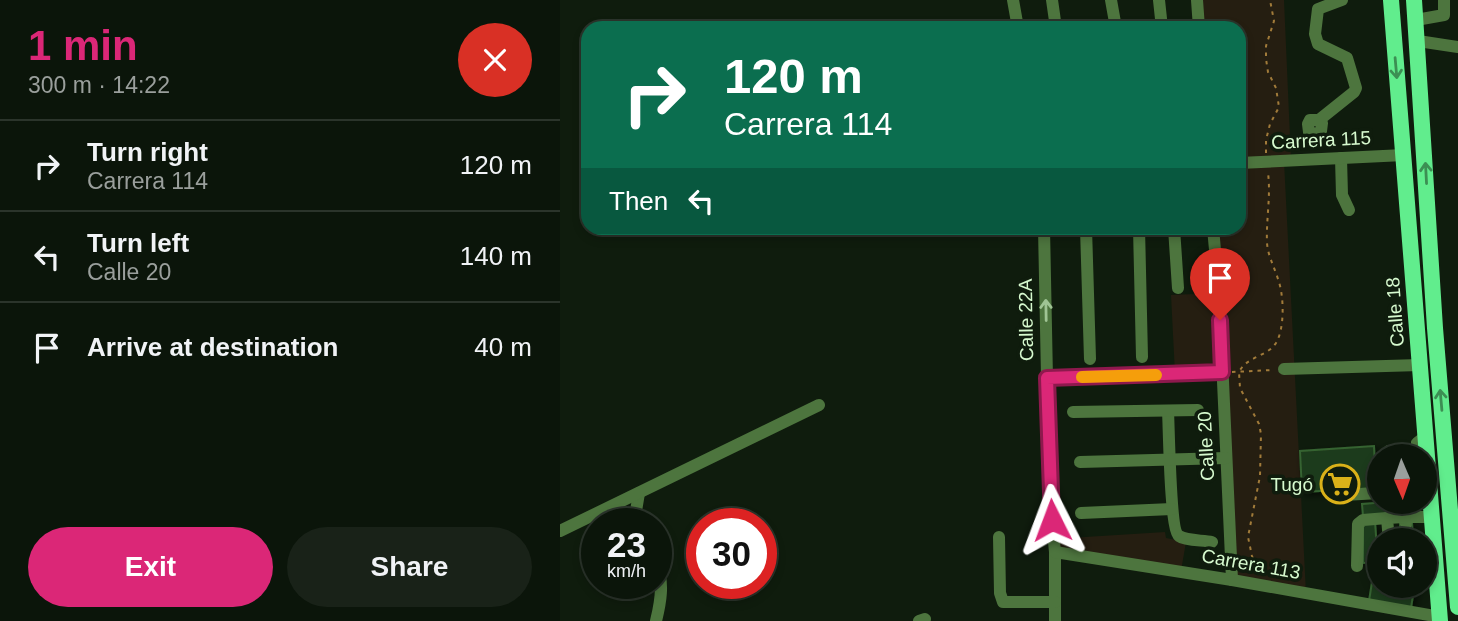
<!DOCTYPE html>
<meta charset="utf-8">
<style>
body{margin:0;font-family:Arial,sans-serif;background:#192218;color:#f1f3f6;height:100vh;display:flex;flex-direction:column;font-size:26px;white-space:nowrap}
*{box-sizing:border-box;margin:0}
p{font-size:23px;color:#9a9f9c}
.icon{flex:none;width:38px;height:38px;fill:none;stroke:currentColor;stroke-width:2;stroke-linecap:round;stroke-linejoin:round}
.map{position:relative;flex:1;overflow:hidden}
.side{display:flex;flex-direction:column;background:#0b150a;width:560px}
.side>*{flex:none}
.guide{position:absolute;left:21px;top:21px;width:665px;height:214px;border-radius:21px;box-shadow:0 4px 10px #0003,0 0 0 2px #2b342b;background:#0b6e4f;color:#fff;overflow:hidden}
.needle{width:46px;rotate:178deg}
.tools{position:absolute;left:807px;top:444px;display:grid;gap:14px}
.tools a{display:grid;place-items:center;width:70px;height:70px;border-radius:50%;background:#0b150a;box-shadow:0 4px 10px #0003,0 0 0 2px #2b342b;font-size:35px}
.speed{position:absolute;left:21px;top:508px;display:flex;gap:14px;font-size:35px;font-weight:700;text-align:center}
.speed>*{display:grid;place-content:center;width:91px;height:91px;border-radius:50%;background:#0b150a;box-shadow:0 4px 10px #0003,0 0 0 2px #2b342b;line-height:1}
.speed small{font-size:18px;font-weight:400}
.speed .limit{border:10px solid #d22;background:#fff;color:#111}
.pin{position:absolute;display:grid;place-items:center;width:60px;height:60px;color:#fff;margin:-72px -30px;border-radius:50% 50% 50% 0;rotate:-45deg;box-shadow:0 0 7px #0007}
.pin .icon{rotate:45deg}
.me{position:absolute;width:77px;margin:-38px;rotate:357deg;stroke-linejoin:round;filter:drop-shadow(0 0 5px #0008)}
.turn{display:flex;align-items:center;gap:24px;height:147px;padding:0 28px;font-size:32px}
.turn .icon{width:91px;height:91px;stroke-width:2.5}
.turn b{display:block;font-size:49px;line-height:60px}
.then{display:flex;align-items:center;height:66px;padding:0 28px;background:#0003;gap:14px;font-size:26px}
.round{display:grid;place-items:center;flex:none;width:74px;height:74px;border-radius:37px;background:#192218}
.headline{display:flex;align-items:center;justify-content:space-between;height:119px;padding:0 28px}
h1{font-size:42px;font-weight:700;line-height:52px;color:#db2777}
.action{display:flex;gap:14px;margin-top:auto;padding:14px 28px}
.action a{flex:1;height:80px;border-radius:42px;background:#db2777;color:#fff;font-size:28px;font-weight:700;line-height:80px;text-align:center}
.action a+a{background:#192218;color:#f1f3f6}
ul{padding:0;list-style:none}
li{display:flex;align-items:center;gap:21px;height:91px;padding:0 28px;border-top:2px solid #2b342b}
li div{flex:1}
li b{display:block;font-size:26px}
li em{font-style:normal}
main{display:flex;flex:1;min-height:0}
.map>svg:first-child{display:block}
.green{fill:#251e11}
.building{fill:#1f3a1c;stroke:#366430;stroke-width:2;filter:url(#shadow)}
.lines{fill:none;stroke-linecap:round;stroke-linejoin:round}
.minor-tunnel{stroke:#2d3d2a;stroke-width:12;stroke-dasharray:12 6;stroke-linecap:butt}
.path{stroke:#a17b3a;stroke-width:2;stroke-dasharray:3.5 5;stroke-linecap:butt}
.minor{stroke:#4d753e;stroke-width:12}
.major{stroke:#61ed8d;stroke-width:16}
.oneway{stroke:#3c8f53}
.oneway2{stroke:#9fc494}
.route-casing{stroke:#8e194d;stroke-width:18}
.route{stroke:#db2777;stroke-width:12}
.slow{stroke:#f59e0b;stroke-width:12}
.labels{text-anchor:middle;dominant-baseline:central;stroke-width:7;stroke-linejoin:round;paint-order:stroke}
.street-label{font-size:19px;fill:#d6f9ce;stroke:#0f1c0d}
.poi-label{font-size:19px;fill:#d6f9ce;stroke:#0f1c0d;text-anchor:end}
</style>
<main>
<section class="side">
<div class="headline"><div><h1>1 min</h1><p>300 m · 14:22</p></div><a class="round" style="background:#d93025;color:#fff"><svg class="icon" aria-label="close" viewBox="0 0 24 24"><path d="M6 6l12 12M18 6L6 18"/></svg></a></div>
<ul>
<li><svg class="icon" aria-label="right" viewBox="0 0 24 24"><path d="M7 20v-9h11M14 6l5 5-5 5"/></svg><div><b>Turn right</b><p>Carrera 114</p></div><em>120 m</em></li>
<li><svg class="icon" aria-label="left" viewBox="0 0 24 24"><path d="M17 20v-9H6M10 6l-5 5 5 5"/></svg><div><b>Turn left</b><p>Calle 20</p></div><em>140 m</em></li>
<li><svg class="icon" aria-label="arrive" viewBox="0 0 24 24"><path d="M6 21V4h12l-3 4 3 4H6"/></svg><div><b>Arrive at destination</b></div><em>40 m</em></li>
</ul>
<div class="action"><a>Exit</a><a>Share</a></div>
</section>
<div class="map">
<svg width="898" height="621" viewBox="0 0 898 621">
<defs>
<filter id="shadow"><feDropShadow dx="3" dy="3" stdDeviation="3.5" flood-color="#0009"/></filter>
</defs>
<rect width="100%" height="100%" fill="#0f1c0d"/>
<g class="green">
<polygon points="637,0 724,0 731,160 724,161 746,593 672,580 661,373 615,374 611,295 659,293 653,228 679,228 679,28 639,28"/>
<polygon points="605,532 606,538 626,542 621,571 495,552 493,539"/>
</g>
<g class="building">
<polygon points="814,446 816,488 742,492 740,451"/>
<polygon points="828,502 828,514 803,516 802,504"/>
<polygon points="815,522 818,562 803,563 803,523"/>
<polygon points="852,523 853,541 841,541 840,524"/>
<polygon points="812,582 819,583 819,586 854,589 851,608 809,601"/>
</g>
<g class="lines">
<polyline class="minor-tunnel" points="846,524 847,541"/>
<g class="path">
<polyline points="706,153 706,140 710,124 719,107 716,88 708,72 706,59 706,46 714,21 710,0"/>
<polyline points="672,372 712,370"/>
<path d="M699,574L692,556L688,537L700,476L701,434L699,424L680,388L679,372C687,356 707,357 716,343C725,328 724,295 718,279C714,266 708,256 707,243C706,219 711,196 708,173"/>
</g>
<g class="minor">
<polyline points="453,0 458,28"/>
<polyline points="492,0 496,28"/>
<polyline points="551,0 556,28"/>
<polyline points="599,0 602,28"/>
<polyline points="637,0 639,28"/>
<polyline points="856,20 884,15 884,0"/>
<polyline points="858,41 898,47"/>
<polyline points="759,120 762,123 761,131 757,134 749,132 748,124 750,120 759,120 794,92 796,88 787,58 758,44 755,34 758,9 782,0"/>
<polyline points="781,158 782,195 789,210"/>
<polyline points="679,163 844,155"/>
<polyline points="484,228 487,378 490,501 495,552 495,621"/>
<polyline points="526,228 530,359"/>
<polyline points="579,228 582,357"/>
<polyline points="614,228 618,288"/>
<polyline points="653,228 659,293 672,580"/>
<polyline points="724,369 860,365"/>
<polyline points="487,378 661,372"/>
<path d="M608,411C609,428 610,530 619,536C626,541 643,540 652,542"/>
<polyline points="513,412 638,410"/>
<polyline points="827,457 829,451 842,451 846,457"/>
<polyline points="858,457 857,443 866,436"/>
<polyline points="520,462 666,458"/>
<polyline points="784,495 819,493"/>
<polyline points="521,513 612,509"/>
<polyline points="74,523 79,493"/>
<polyline points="846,524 845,517 872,517"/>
<polyline points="0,531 259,405"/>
<polyline points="439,537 440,593 443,602 495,602"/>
<polyline points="829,541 827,518 845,517"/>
<polyline points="495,552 672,580 880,617"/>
<polyline points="797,566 798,524 803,520 827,518"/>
<path d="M96,621C100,605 105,581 96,566"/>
<polyline points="359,621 365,619"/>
</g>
<g class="major">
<polyline points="831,0 880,621"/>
<polyline points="854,0 875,328 898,607"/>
</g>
</g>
<defs><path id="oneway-shaft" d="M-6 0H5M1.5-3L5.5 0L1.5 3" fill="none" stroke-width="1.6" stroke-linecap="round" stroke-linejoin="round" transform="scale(1.75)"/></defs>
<g class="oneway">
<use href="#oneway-shaft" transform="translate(836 68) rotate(85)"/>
<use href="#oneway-shaft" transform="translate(866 173) rotate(-93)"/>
<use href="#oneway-shaft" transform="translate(881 400) rotate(-95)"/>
</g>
<use class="oneway2" href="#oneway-shaft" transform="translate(486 310) rotate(-91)"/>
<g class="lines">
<defs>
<polyline id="route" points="492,520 487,378 662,372 660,320"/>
</defs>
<use href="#route" class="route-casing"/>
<use href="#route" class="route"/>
<polyline class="slow" points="522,377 596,375"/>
</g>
<defs>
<symbol id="supermarket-ring" viewBox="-11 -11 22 22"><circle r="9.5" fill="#0f1c0d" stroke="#dab119" stroke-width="1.5"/><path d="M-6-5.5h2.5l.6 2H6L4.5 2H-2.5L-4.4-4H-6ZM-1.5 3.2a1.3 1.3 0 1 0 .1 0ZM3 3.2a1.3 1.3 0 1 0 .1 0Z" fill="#dab119"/></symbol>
</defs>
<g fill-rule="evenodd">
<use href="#supermarket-ring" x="758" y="462" width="44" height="44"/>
</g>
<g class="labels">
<g class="street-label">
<text transform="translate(761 140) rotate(-3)">Carrera 115</text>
<text transform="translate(835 312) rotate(-94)">Calle 18</text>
<text transform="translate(466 320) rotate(-91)">Calle 22A</text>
<text transform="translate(646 446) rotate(-93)">Calle 20</text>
<text transform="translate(691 564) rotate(10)">Carrera 113</text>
</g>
<g class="poi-label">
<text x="753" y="484">Tugó</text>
</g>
</g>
</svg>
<div class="tools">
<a><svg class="needle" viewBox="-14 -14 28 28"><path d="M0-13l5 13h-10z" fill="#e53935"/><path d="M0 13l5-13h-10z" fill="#9a9f9c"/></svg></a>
<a><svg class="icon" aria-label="sound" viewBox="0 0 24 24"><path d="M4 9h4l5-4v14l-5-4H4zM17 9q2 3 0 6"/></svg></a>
</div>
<div class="speed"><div>23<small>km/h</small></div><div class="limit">30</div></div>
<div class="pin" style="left:660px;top:320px;background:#d93025"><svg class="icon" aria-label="arrive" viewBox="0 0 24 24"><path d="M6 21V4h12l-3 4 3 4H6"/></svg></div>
<svg class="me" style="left:492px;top:520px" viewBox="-20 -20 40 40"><path d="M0-17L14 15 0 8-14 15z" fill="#db2777" stroke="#fff" stroke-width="4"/></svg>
<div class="guide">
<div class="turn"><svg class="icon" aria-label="right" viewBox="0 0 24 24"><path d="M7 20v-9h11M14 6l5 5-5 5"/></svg><div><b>120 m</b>Carrera 114</div></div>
<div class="then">Then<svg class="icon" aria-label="left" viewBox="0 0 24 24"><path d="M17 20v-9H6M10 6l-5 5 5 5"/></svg></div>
</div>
</div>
</main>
